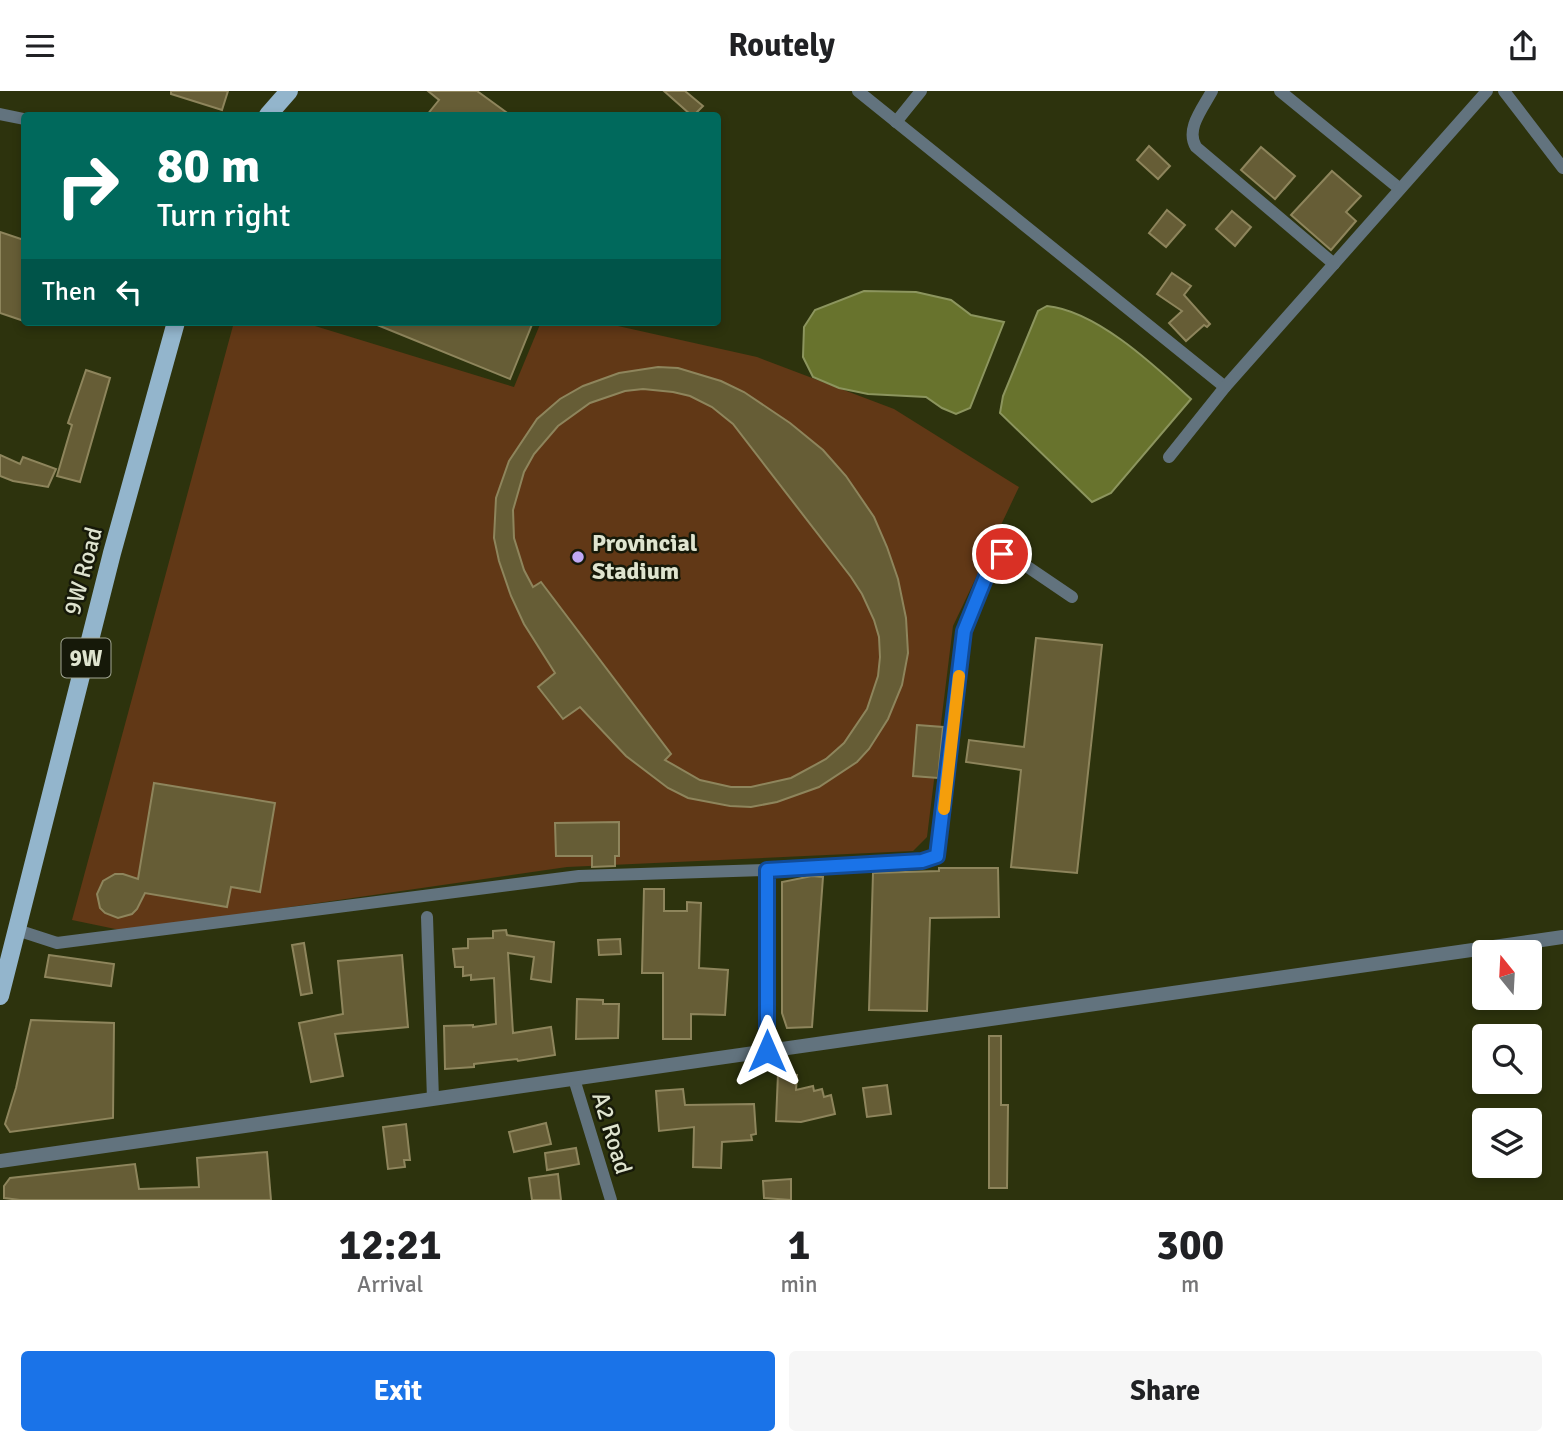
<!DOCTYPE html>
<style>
body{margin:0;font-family:Signika,sans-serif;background:#f6f6f6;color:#202124;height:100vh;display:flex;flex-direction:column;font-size:26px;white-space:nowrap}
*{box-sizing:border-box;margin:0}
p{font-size:23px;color:#757577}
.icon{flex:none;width:38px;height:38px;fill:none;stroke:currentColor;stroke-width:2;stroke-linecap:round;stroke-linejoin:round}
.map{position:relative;height:1109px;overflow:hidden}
.panel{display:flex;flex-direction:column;background:#fff;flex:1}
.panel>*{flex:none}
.hud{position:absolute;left:21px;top:21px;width:700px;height:214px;border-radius:7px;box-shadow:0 4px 10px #0003;background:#00695c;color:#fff;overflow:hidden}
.needle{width:46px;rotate:342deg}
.controls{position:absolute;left:1472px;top:849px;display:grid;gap:14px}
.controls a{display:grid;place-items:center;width:70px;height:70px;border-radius:7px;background:#fff;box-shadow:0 4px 10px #0003;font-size:35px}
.pin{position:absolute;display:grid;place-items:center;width:60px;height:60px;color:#fff;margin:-30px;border:4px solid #fff;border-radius:50%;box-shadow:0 2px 7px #0007}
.me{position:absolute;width:77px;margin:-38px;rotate:0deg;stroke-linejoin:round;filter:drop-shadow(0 0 5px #0008)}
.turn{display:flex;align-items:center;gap:24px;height:147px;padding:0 21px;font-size:32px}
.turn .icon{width:91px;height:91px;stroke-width:2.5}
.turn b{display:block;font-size:49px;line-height:60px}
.then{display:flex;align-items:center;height:66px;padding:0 21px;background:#0003;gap:14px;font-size:26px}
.eta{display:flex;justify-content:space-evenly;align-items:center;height:119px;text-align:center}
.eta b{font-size:42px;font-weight:700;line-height:49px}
.cta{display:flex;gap:14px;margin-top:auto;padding:14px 21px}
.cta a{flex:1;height:80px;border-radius:7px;background:#1a73e8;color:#fff;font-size:28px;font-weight:700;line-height:80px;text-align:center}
.cta a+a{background:#f6f6f6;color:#202124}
header{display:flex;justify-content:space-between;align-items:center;height:91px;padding:0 21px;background:#fff;font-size:32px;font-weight:700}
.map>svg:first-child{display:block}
.green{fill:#613816}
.water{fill:#68732d;stroke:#8c955e;stroke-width:2}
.building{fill:#665d36;stroke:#8e855c;stroke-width:2;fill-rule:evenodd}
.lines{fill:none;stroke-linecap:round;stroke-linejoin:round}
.minor{stroke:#62737e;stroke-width:12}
.tertiary{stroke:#62737e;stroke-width:14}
.primary{stroke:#93b5cc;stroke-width:18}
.route-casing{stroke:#114b97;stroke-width:18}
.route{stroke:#1a73e8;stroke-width:12}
.slow{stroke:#f59e0b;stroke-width:12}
.poi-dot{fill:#bfa9f4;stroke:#161909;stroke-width:2.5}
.labels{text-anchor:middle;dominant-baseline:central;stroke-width:5;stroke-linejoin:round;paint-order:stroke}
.shield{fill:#161909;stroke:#a3a794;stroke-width:2}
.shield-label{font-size:23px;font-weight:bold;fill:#dfe4cf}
.poi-label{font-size:24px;font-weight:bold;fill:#dfe4cf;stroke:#161909;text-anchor:start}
.street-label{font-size:24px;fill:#dfe4cf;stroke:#161909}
</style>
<header><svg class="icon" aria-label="menu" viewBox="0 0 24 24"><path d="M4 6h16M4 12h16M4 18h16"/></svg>Routely<svg class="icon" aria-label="share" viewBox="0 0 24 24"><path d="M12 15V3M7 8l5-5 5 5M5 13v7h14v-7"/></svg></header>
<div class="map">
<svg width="1563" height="1109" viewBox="0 0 1563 1109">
<rect width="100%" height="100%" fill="#2d330d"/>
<polygon class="green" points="234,231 302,231 514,296 541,231 600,231 757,266 894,318 1019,396 953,535 927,746 913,760 567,776 125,840 72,829"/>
<g class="water">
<polygon points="864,200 916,201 951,209 971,224 1004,231 970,317 956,323 942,317 926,306 868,303 839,297 813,286 803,266 804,236 815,219"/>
<path d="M1047,215C1097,220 1155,275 1191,308L1111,402L1092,411L1000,322L1003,305L1038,220Z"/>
</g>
<g class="building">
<polygon points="171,0 228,0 222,19 171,3"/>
<polygon points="428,0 477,0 510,24 427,24 439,9"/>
<polygon points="664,0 685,0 703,15 694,24 691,24"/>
<polygon points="1149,55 1170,75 1158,88 1137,69"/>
<polygon points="1261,56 1295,85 1275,108 1241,79"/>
<polygon points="1332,80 1361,105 1346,121 1356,130 1331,159 1291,124"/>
<polygon points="1167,119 1185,134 1166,156 1149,142"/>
<polygon points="1232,120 1251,136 1235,155 1216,138"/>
<polygon points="0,141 24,149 24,230 0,222"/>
<polygon points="1172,182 1191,195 1184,204 1210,233 1207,236 1204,234 1186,250 1169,232 1182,220 1157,203"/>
<polygon points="370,231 533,231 510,288"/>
<path d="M658,276L678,277L721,290L744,301L790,332L823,359L846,385L874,426L887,456L898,488L906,527L908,562L902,594L888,628L869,658L857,671L819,696L777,711L751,716L730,715L688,707L668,697L626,665L580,616L563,628L538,596L555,582L524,533L511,505L499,470L494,447L496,407L509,370L537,328L560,308L583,295L619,282ZM643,298L673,301L690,305L712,316L733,333L851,486L862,503L874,529L879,546L880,566L878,585L867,618L844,652L826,668L791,687L751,696H731L700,689L665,669L671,663L541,491L533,496L524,479L514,447L513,419L524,381L534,363L558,335L590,312L625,300Z"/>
<polygon points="86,279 110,287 80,391 57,385 72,334 68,332"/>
<polygon points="0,364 20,373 23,366 56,378 48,396 13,390 0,385"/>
<polygon points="1036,547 1102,554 1077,782 1011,776 1021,679 966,671 969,649 1024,656"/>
<polygon points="917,634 943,636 938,687 913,685"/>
<polygon points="154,692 275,712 260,801 231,796 227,816 145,802 137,818 132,823 118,827 105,822 100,817 97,803 103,790 115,783 123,783 138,788"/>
<polygon points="619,731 619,765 615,765 615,775 592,776 592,765 556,765 555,732"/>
<polygon points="939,777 998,777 999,826 930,827 927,920 869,919 873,782 939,780"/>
<polygon points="812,785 823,786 812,936 787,937 782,922 782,791"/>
<polygon points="644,798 664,798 664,820 687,820 687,811 701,812 699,877 728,879 725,924 691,923 691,948 663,948 663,882 642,882"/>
<polygon points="506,839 507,844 554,851 551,891 531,888 534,866 508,862 513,942 551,936 555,964 518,970 517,968 474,973 474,976 445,978 444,935 473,934 473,936 496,933 494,887 471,889 471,884 463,885 463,876 455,876 453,858 468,857 468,848 493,847 493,840"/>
<polygon points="620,848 621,863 599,864 598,849"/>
<polygon points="304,852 312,902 301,904 292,854"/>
<polygon points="49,864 114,873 111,895 45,886"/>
<polygon points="402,864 408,936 335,943 343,985 311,991 299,932 343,923 338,870"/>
<polygon points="577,908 603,909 603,913 619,913 618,947 576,948"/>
<polygon points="31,929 114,932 113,1027 10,1041 5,1033 16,997"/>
<polygon points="989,945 1001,945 1001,1014 1008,1014 1007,1097 989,1097"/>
<polygon points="778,983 797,984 796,999 813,995 814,1000 822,998 824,1006 831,1004 835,1023 801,1031 776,1030"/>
<polygon points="887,994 891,1023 867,1026 863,997"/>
<polygon points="683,998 685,1014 754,1013 756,1043 751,1044 752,1049 722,1051 721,1077 693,1076 694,1036 659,1040 656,1000"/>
<polygon points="546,1032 551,1053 514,1061 509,1041"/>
<polygon points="406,1033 410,1069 404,1069 405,1076 388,1078 383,1036"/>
<polygon points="576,1057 579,1073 547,1079 545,1062"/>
<polygon points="267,1061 271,1109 20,1109 4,1107 4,1095 10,1087 135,1073 139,1098 199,1096 197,1067"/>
<polygon points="558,1083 561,1109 532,1109 529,1087"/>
<polygon points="791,1088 791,1109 764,1107 763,1090"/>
</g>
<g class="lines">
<g class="minor">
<polyline points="858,0 1225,296"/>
<path d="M1212,0C1203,17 1185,38 1196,56L1334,173"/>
<polyline points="1280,0 1400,98"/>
<polyline points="1504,0 1563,77"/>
<polyline points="0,23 24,28"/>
<polyline points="896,31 921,0"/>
<polyline points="1169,366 1225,296 1487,0"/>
<polyline points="767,779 922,770 938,765 964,540 989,478 995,467 1002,463 1010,464 1072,506"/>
<polyline points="427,826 433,1008"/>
<polyline points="17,839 57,852 579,785 767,779 767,960"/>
<polyline points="574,988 611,1109"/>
</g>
<polyline class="tertiary" points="0,1070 1563,846"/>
<g class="primary">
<polyline points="268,24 289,0"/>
<polyline points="0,905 112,462 176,231"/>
</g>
</g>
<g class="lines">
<defs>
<polyline id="route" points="767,960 767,779 922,770 937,765 964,540 989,478 995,467 1002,463"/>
</defs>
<use href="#route" class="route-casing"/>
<use href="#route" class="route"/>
<polyline class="slow" points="944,718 959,585"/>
</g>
<circle class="poi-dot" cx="578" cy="466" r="7"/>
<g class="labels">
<rect class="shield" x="61.5" y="547.5" width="49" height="39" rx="5"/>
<g class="shield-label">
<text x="86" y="567">9W</text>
</g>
<g class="poi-label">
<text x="592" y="452">Provincial<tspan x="592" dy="28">Stadium</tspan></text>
</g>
<g class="street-label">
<text transform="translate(83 480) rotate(-75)">9W Road</text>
<text transform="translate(612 1042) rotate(73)">A2 Road</text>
</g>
</g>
</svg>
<div class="controls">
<a><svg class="needle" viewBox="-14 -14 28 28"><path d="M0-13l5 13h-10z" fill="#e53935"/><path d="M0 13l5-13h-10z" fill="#757577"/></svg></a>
<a><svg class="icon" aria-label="search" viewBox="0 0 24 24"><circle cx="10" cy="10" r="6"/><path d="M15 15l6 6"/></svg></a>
<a><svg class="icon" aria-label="layers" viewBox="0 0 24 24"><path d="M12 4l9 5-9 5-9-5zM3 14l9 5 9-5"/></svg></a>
</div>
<div class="pin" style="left:1002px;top:463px;background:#d93025"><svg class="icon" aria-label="arrive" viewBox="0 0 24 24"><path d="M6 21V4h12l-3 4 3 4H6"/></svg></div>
<svg class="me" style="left:767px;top:960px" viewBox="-20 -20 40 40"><path d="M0-17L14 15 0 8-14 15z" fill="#1a73e8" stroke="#fff" stroke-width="4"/></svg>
<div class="hud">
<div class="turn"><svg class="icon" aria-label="right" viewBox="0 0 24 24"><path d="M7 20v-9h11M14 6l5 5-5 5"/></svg><div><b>80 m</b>Turn right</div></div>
<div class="then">Then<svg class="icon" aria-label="left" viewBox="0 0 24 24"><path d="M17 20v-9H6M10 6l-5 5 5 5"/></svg></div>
</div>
</div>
<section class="panel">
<div class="eta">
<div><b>12:21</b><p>Arrival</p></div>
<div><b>1</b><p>min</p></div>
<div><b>300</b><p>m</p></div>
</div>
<div class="cta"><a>Exit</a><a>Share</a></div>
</section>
